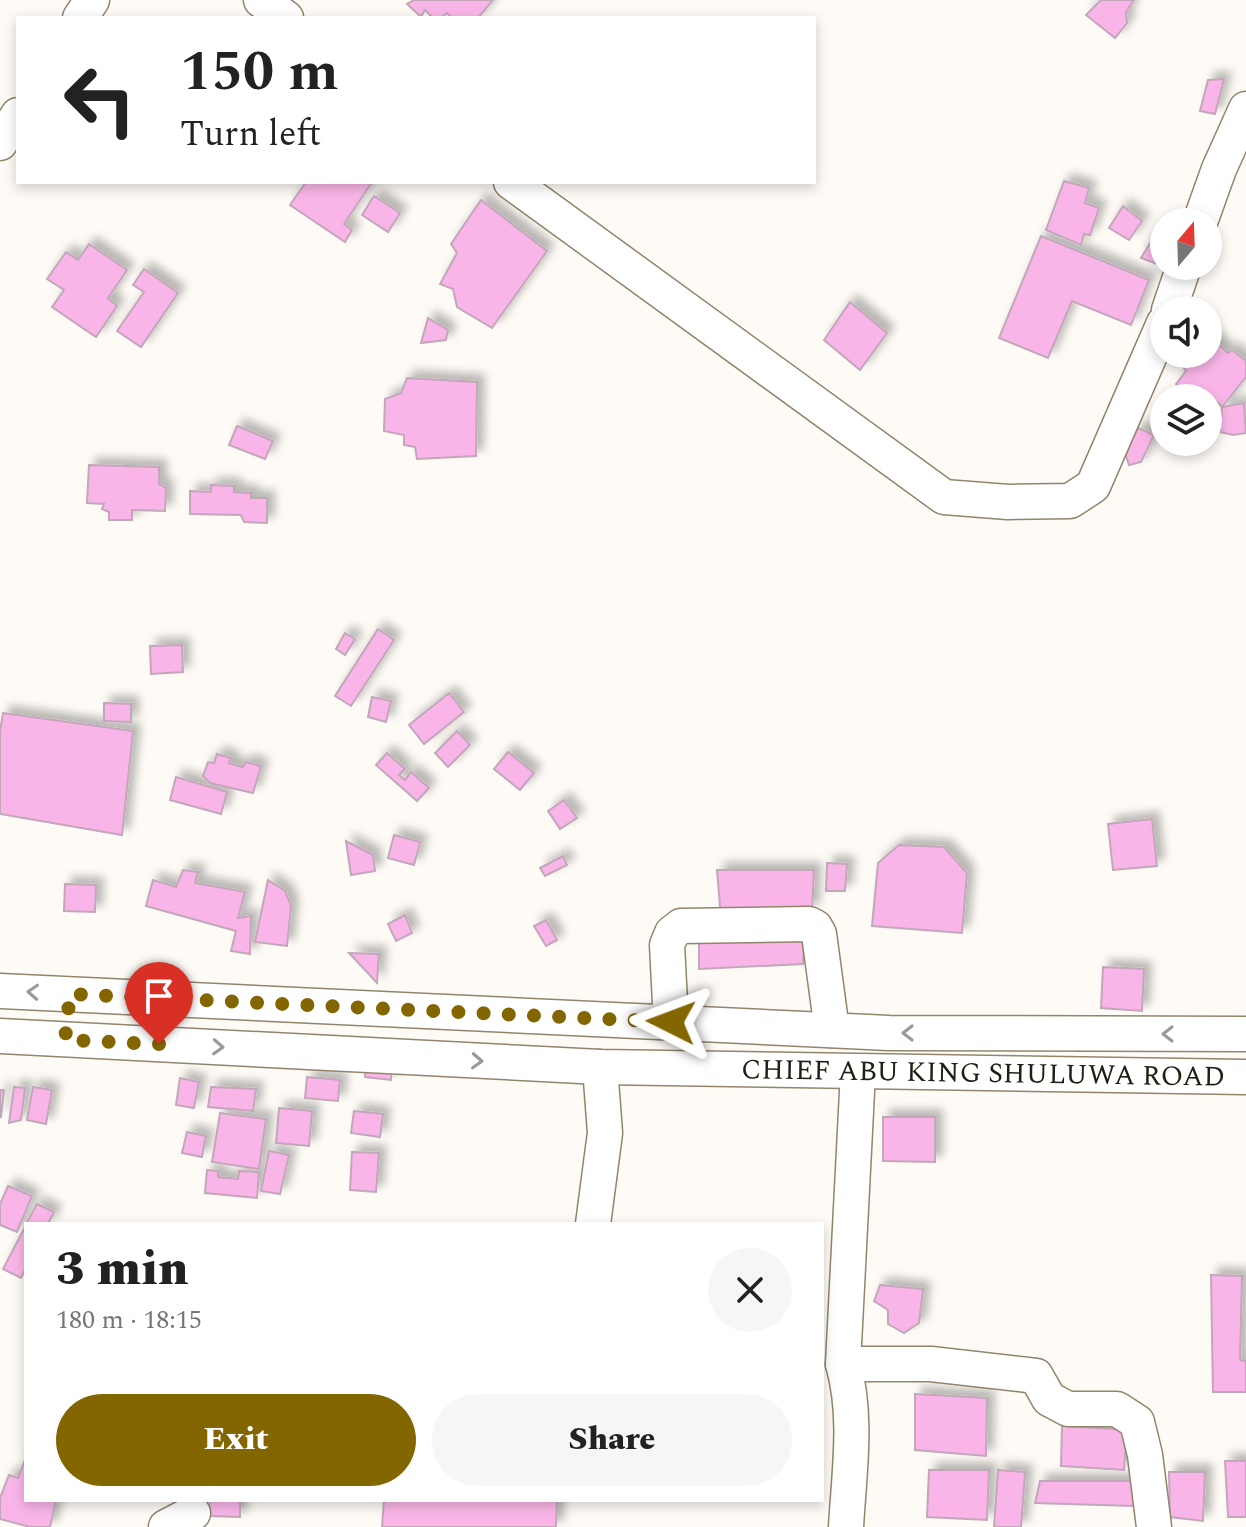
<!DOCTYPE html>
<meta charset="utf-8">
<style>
body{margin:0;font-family:Spectral,serif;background:#f6f6f6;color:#222;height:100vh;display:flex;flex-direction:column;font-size:30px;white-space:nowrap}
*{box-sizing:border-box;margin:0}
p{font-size:26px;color:#767676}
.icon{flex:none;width:44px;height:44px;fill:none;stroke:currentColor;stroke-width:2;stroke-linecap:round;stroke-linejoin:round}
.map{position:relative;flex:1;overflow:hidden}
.sheet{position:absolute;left:24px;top:1222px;width:800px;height:280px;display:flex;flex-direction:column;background:#fff;border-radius:0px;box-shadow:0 4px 12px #0003}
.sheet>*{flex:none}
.top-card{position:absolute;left:16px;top:16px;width:800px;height:168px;border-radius:0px;box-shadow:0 4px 12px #0003;background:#fff;color:#222;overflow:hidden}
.needle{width:52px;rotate:19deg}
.fabs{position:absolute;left:1150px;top:208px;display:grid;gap:16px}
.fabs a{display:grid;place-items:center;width:72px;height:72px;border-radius:50%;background:#fff;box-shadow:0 4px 12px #0003;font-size:40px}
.pin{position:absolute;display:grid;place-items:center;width:68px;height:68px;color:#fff;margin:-82px -34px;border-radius:50% 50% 50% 0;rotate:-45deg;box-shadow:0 0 8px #0007}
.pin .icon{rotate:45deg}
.me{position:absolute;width:88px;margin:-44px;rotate:273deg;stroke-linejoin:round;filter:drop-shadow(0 0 6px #0008)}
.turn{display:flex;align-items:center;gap:28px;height:168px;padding:0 32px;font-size:36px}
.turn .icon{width:104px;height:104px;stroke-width:2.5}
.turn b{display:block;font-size:56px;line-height:68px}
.round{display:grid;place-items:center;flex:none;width:84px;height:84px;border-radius:42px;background:#f6f6f6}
.headline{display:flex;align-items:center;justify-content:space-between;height:136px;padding:0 32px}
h1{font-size:48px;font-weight:800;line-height:60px}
.button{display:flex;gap:16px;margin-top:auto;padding:16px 32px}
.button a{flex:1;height:92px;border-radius:48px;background:#846600;color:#fff;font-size:32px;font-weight:800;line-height:92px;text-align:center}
.button a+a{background:#f6f6f6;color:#222}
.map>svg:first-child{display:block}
.building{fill:#f9b5e7;stroke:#c2a7ba;stroke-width:2;filter:url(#shadow)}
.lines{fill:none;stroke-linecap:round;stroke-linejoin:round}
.minor-casing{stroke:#91856b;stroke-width:37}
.minor{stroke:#fff;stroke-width:34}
.oneway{stroke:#9c9a95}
.route{stroke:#846600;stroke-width:14;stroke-dasharray:0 25.2}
.labels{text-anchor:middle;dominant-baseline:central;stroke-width:6;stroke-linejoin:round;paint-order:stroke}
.street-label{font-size:28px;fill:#231e13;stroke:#fff}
</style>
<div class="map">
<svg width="1246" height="1527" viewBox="0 0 1246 1527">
<defs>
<filter id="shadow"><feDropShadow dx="7" dy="-7" stdDeviation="4" flood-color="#0004"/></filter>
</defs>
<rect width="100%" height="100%" fill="#fefbf6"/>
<g class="building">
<polygon points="414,0 493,0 478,18 452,18 447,13 441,18 433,18 425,10 421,17 407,4"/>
<polygon points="1101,0 1134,0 1126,12 1127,23 1115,38 1086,15"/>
<polygon points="1224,79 1215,114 1200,111 1208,80"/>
<polygon points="1064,181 1089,188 1085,203 1099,208 1090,235 1084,234 1081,245 1046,230"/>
<polygon points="306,182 372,182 344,224 352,230 345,242 290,205"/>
<polygon points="374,196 400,213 388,232 362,215"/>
<polygon points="481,200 547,251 492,328 457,307 453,289 440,284 457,253 451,244"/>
<polygon points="1123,206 1142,221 1129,240 1109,228"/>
<polygon points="1157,232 1164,237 1164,252 1157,264 1141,258"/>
<polygon points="1041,236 1149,280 1131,325 1072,301 1048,358 999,338"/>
<polygon points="89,244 127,270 108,298 117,306 96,337 52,307 64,290 47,279 66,252 78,260"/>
<polygon points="144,269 178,293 141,347 117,331 144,292 133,285"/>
<polygon points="850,302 887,333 860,370 824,340"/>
<polygon points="428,318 448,330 446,340 421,343"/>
<polygon points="1208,335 1228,353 1232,350 1246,361 1246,377 1222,407 1204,390 1200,398 1194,398 1176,384 1186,371 1181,364 1190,357 1188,354 1208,354"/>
<polygon points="407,378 477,382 476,456 417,459 415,447 404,445 404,435 384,431 385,399 401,393"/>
<polygon points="1244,403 1246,433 1233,435 1220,432 1222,407"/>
<polygon points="237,426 273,441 265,459 229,445"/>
<polygon points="1138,428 1154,435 1141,462 1129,465 1125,453"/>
<polygon points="89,465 159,467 159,484 166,488 165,511 132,510 132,520 109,520 109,512 102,509 104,504 87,503"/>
<polygon points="211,485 234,486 234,492 251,493 251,498 267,498 267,523 244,522 241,515 190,514 190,491 211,492"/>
<polygon points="378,629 394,640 351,706 335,696"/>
<polygon points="345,633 355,639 345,655 336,649"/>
<polygon points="182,645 183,672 151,674 150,646"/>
<polygon points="449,693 464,712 424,744 409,725"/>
<polygon points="372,697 391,701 386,722 368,717"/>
<polygon points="104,703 131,704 131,722 104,721"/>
<polygon points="3,713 133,731 122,835 0,814 0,731"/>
<polygon points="457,731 470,745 448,767 435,753"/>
<polygon points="508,752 534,773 520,790 494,769"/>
<polygon points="387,753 405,769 399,775 405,780 411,772 429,788 417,801 376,765"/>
<polygon points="217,754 231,758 229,763 243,767 246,762 261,766 253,793 210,783 203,776 208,762 214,763"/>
<polygon points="176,777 227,792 221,814 170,800"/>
<polygon points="564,800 577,818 560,829 548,811"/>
<polygon points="1152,819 1157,866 1113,870 1108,824"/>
<polygon points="394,835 420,842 414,865 388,858"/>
<polygon points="346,841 373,855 375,871 351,875"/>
<polygon points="899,845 944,847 967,873 962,933 872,926 878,863"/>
<polygon points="563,856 567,865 545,876 540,868"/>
<polygon points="827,863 847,864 845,891 826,891"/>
<polygon points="183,870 198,872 195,883 245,892 238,918 251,916 250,954 231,951 236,931 146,906 153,880 176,887"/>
<polygon points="717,870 814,870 812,910 721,918"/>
<polygon points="268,880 285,891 291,906 287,946 255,942"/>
<polygon points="65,884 96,885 95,912 64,911"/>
<polygon points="405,915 412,933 396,941 388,924"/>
<polygon points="546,920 557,940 546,946 534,926"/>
<polygon points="804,937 803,964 699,969 699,940"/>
<polygon points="349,953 379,954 377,983"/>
<polygon points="1103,967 1144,969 1142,1011 1101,1008"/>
<polygon points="366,1064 392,1067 391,1080 365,1077"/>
<polygon points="307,1077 340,1080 338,1101 305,1098"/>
<polygon points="180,1078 199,1082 194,1108 176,1105"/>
<polygon points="14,1087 25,1088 21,1120 9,1123"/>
<polygon points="33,1087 52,1090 46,1124 27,1120"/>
<polygon points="211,1087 256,1089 253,1111 208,1107"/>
<polygon points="0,1090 4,1090 1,1117 0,1117"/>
<polygon points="279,1108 312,1111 309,1146 276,1143"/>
<polygon points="354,1111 383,1114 380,1137 351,1133"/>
<polygon points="220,1113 266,1119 259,1169 212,1162"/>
<polygon points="883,1117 935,1117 935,1162 883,1161"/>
<polygon points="187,1132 206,1136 202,1157 182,1153"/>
<polygon points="269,1151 289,1155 280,1194 261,1191"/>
<polygon points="352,1152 379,1153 376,1192 350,1190"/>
<polygon points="207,1170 218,1171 218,1177 238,1179 239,1171 259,1172 257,1198 205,1193"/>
<polygon points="8,1186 32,1196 17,1232 0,1225 0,1204"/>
<polygon points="37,1204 54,1212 48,1224 26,1224"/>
<polygon points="26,1225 26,1268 21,1278 3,1269"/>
<polygon points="1211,1275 1242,1276 1240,1360 1246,1361 1246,1392 1213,1392"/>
<polygon points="880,1285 923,1289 919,1323 904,1333 888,1324 888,1310 874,1301"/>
<polygon points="915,1394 987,1398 986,1456 915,1450"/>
<polygon points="1062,1426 1127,1430 1124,1470 1061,1466"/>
<polygon points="26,1457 26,1500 56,1500 50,1527 30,1527 0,1519 0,1498 9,1475 18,1478"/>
<polygon points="1225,1461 1246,1461 1246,1517 1228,1517"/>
<polygon points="929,1470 989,1470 987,1520 927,1517"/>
<polygon points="998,1470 1025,1472 1021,1527 994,1527"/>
<polygon points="1169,1472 1205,1472 1203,1521 1170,1517"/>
<polygon points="1040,1481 1137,1481 1134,1506 1035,1503"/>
<polygon points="210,1500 240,1500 240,1517 209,1516"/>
<polygon points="384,1500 557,1500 556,1527 382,1527"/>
</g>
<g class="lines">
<defs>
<g id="minor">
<polyline points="261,0 286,18"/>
<polyline points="80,18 92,0"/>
<polyline points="0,143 18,115"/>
<polyline points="511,182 944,497 1008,502 1070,501 1093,486 1164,323"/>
<polyline points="1200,222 1219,169 1246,109"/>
<polyline points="1169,310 1184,266"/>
<polyline points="0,991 889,1033 1246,1034"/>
<polyline points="671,1022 667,945 672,933 681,926 809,924 815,927 819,934 832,1030"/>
<path id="s1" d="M0,1036L600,1067L1246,1077"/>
<polyline points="593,1224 605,1133 600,1067"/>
<polyline points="843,1364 931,1364 1036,1376 1049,1399 1068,1409 1117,1409 1137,1422 1145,1455 1154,1527"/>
<polyline points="166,1527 193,1513"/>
<path d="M846,1527C849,1473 858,1416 843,1364L858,1072"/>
</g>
</defs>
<use href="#minor" class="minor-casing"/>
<use href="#minor" class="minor"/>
</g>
<defs><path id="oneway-chevron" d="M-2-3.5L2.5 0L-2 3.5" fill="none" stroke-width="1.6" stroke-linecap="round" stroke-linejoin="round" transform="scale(2)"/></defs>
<g class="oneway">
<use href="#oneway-chevron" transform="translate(33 992) rotate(-177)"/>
<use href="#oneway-chevron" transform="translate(908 1033) rotate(-180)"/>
<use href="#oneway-chevron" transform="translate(1168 1034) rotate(-180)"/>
<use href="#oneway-chevron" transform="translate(218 1047) rotate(3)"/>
<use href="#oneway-chevron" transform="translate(477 1061) rotate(3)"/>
</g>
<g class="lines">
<polyline class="route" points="159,1044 65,1040 70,994 671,1022"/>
</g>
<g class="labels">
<g class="street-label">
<text stroke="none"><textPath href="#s1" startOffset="984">CHIEF ABU KING SHULUWA ROAD</textPath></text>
</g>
</g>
</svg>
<div class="fabs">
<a><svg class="needle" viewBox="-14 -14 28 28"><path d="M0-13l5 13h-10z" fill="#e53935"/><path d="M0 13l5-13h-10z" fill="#767676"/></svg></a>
<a><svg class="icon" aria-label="sound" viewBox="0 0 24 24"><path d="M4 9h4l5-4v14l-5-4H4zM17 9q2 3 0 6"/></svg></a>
<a><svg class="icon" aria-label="layers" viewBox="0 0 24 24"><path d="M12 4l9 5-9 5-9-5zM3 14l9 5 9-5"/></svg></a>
</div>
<div class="pin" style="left:159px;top:1044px;background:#d93025"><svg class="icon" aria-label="arrive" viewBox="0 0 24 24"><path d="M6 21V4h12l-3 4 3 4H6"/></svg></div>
<svg class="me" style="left:671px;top:1022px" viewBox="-20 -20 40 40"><path d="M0-17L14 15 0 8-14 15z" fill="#846600" stroke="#fff" stroke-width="4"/></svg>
<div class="top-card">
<div class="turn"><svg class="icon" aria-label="left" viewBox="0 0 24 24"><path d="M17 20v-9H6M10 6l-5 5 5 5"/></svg><div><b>150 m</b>Turn left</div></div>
</div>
<section class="sheet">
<div class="headline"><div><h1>3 min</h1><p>180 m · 18:15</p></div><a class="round"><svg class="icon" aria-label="close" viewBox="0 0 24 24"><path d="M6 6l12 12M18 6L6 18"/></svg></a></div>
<div class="button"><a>Exit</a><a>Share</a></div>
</section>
</div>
